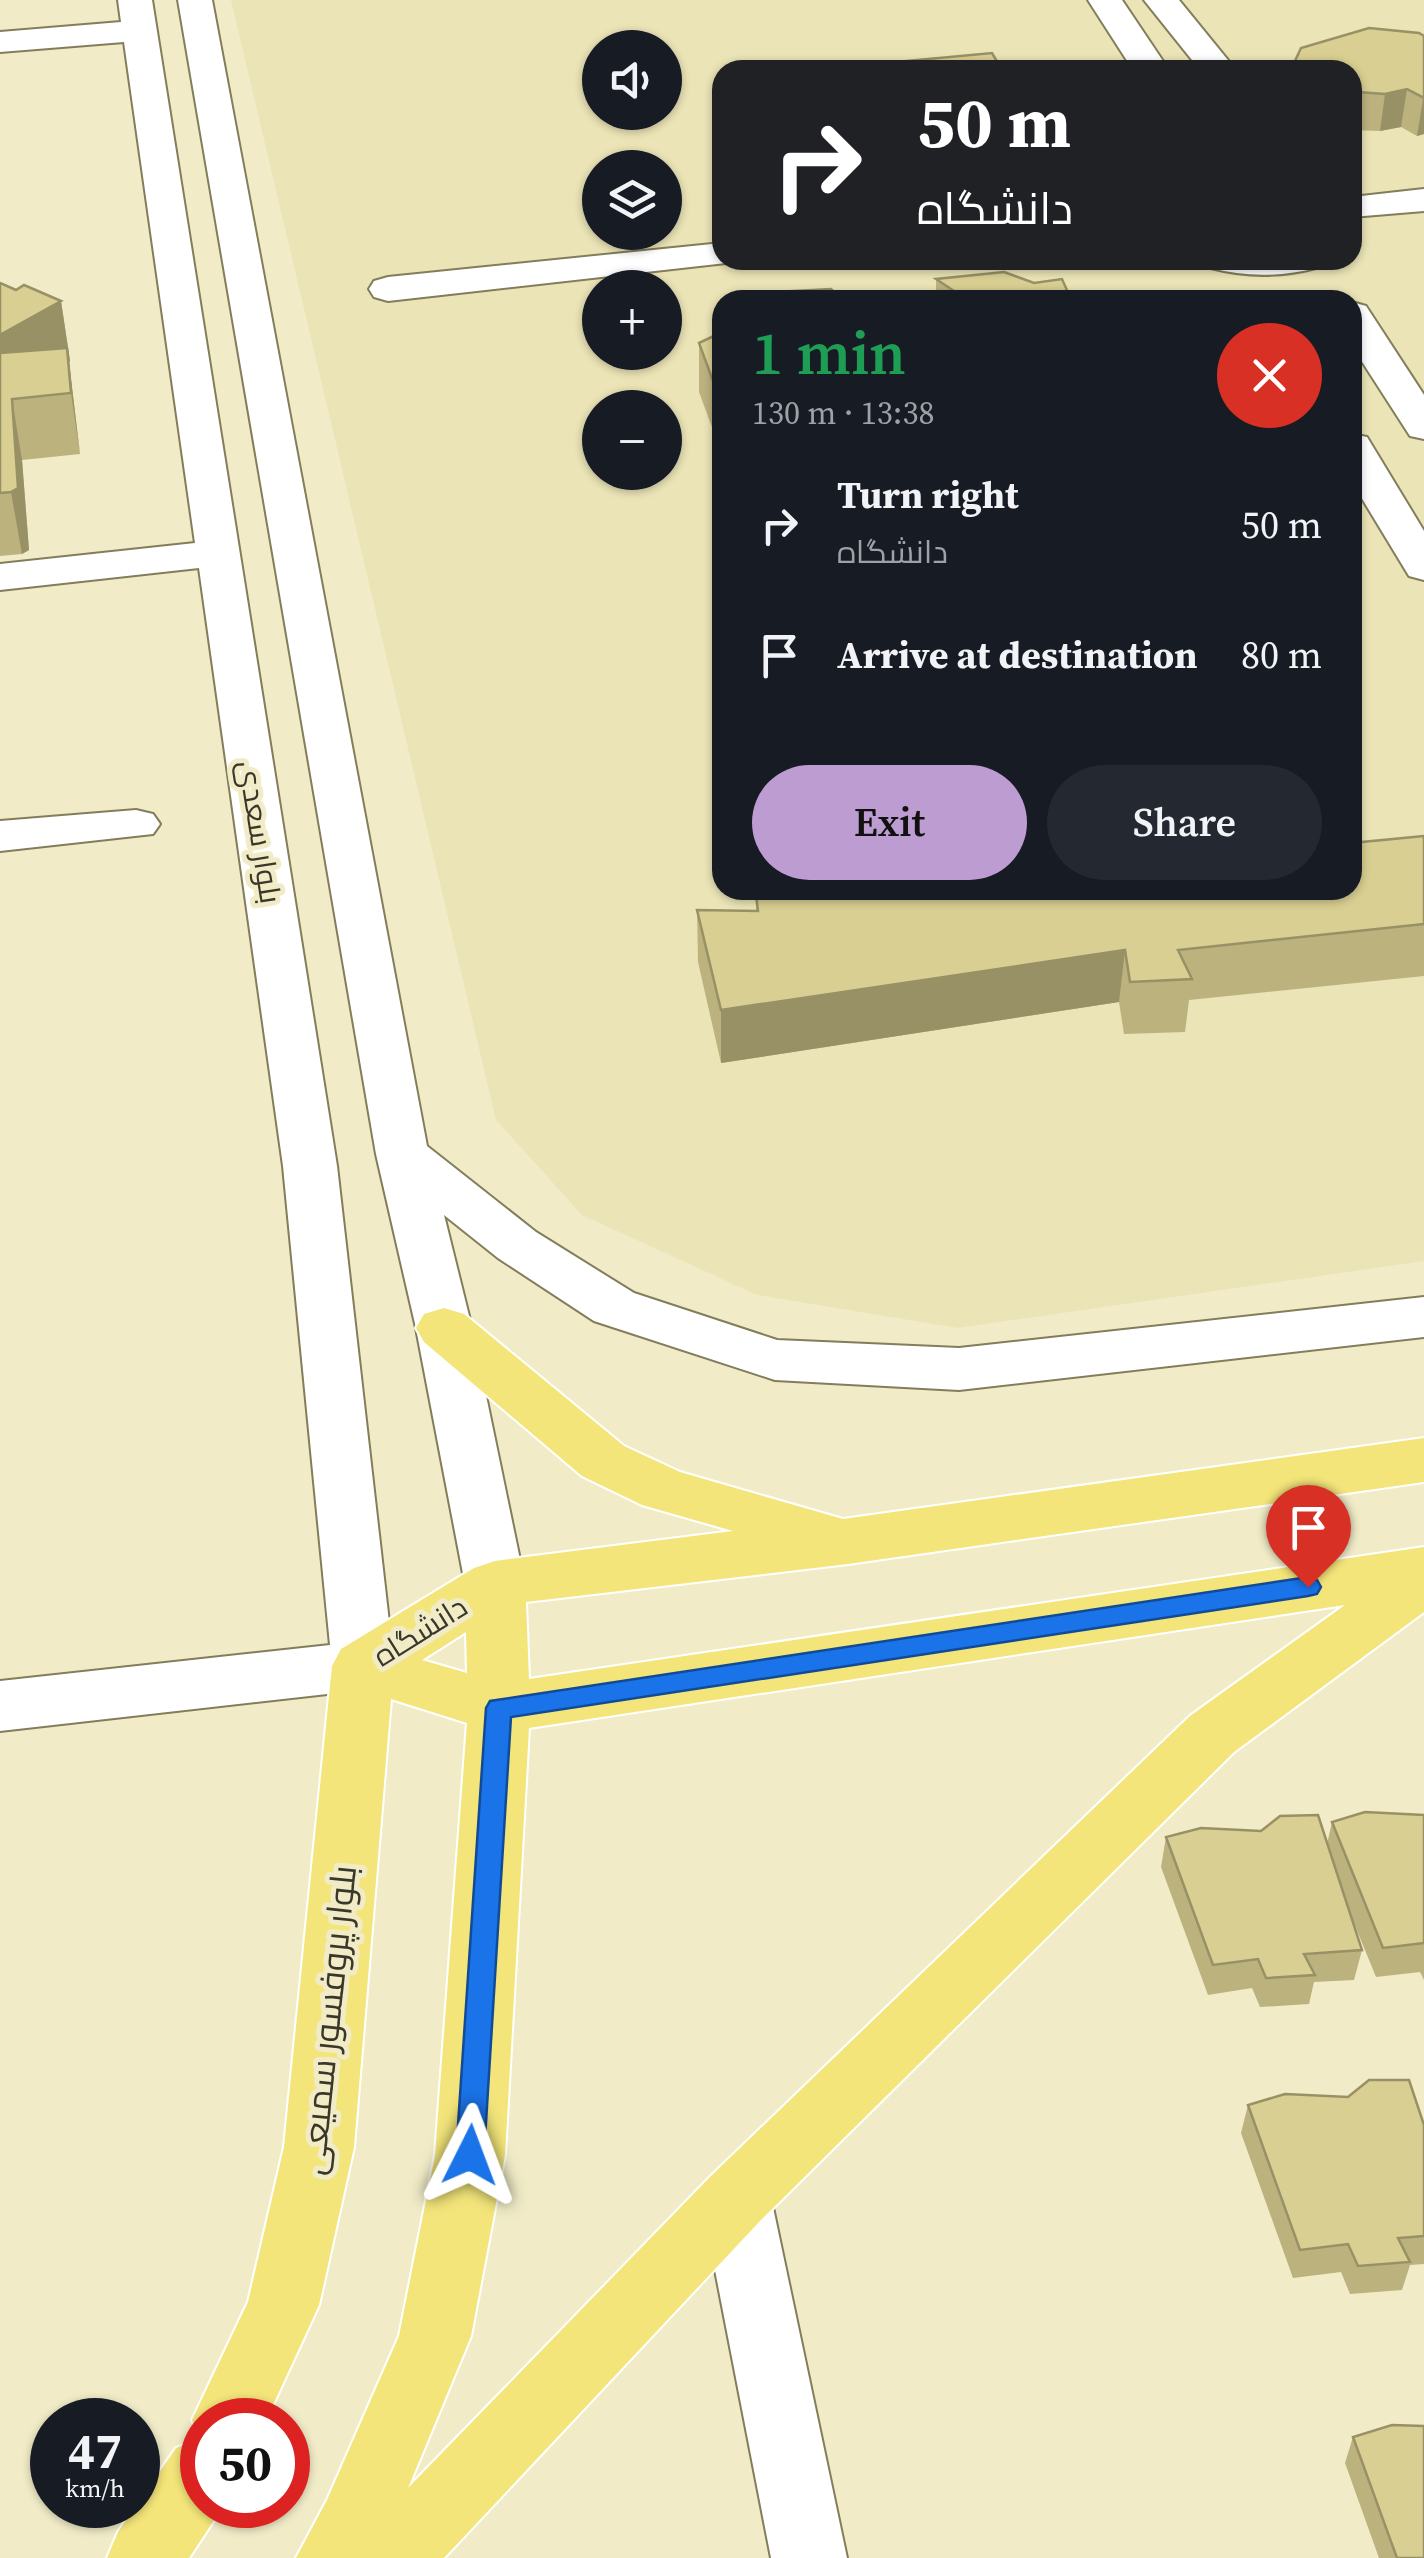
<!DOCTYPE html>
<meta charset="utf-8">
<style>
body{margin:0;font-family:"Source Serif 4",Cairo,serif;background:#242831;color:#f1f3f6;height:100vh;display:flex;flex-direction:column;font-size:38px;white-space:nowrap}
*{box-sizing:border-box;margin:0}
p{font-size:32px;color:#9ea1a6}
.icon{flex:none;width:55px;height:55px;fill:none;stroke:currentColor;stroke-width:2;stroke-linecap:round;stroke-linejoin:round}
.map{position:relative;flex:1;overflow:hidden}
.side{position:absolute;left:712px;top:290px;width:650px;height:610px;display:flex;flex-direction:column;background:#171b24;border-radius:30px;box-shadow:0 2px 8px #0004}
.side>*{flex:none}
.hud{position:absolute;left:712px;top:60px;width:650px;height:210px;border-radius:30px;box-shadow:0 2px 8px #0004;background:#202124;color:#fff;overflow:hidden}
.controls{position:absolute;left:582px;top:30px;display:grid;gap:20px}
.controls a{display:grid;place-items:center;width:100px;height:100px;border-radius:50%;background:#171b24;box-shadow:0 2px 8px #0004;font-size:50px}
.speed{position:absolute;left:30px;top:2398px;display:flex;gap:20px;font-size:50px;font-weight:700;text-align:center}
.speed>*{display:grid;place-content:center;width:130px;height:130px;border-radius:50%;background:#171b24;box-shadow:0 2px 8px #0004;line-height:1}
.speed small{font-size:25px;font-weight:400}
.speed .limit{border:15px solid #d22;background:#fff;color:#111}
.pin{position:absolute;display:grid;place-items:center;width:85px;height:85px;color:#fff;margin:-102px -42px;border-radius:50% 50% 50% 0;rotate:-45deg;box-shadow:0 0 10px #0007}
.pin .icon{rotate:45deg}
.me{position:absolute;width:110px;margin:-55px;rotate:3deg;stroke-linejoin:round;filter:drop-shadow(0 0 8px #0008)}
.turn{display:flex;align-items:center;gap:35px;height:210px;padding:0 40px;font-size:45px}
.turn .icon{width:130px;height:130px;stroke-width:2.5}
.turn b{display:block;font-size:70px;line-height:85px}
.round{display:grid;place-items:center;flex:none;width:105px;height:105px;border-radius:52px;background:#242831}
.overview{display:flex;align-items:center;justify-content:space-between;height:170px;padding:0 40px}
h1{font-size:60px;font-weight:600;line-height:75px;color:#1e9e55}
.action{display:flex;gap:20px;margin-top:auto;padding:20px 40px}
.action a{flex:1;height:115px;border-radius:60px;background:#bc9cd1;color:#111;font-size:40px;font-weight:600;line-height:115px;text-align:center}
.action a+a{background:#242831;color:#f1f3f6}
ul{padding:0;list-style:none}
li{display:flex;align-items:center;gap:30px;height:130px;padding:0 40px}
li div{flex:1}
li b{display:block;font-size:38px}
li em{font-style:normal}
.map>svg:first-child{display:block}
.built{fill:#ebe4b7;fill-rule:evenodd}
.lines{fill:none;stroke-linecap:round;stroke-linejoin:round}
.minor-casing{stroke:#827d5b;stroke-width:4}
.major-casing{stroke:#fff;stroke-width:4}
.minor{fill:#fff;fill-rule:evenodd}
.major{fill:#f3e57a;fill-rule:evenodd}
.wall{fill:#bbb27e}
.shaded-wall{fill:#989166}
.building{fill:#d9cf92;stroke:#989166;stroke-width:2.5}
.route{fill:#1a73e8;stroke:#114b97;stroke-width:2.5}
.labels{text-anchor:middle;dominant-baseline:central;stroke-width:10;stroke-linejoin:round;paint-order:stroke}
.street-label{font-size:30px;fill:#393729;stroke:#f1ecc7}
.near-street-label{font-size:35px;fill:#393729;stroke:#f1ecc7}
</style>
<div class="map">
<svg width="1424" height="2558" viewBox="0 0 1424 2558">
<rect width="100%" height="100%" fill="#f1ecc7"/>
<path class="built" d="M231,0H1424V1261L958,1328L757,1295L582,1215L496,1120ZM600,48H665V112H600ZM722,70H1352V260H722ZM600,168H665V232H600ZM600,288H665V352H600ZM722,300H1352V890H722ZM600,408H665V472H600Z"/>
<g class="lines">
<defs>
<g id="minor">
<polygon points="118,0 152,0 337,1166 394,1666 385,1683 363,1690 0,1731 0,1681 330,1645 283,1166 199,568 0,590 0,564 195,543 124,42 0,52 0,32 121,22"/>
<polygon points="178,0 212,0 427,1146 536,1232 634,1293 777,1340 959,1348 1424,1297 1424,1337 959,1390 775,1380 594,1321 498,1258 444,1215 472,1328 525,1584 516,1600 495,1607 474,1600 465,1584 416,1328 376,1154"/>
<polygon points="1088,0 1122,0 1169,70 1133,70"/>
<polygon points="1144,0 1179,0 1236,70 1200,70"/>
<polygon points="1424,189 1424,211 1352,217 1352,197"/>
<polygon points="722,243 722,260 735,262 388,301 374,297 369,289 374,281 388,277"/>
<path d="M1205,260H1322L1316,268C1282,277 1245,277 1211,268Z"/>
<polygon points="1352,302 1366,306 1424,395 1424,439 1410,436 1352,346"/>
<polygon points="1352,434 1367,437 1424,531 1424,580 1409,576 1352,482"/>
<polygon points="136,810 153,814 160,824 153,834 0,851 0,821"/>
<polygon points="736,2166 761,2176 771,2198 847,2558 771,2558 701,2198 711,2176"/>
</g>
<path id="major" d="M444,1308L464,1314L624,1446L680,1472L843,1519L1424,1438V1482L848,1564L526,1602L529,1679L1424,1547V1612L1234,1752L761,2220L444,2558H296L327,2500L399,2336L435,2155L467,1723L391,1699L354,2147L319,2305L266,2420H202V2505H224L189,2558H107L118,2532L176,2448L200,2438L192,2420L248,2302L284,2147L332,1666L341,1649L474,1568L495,1561L733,1531L642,1505L582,1476L424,1342L416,1328L424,1314ZM1345,1605L1190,1716L711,2176L408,2488L471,2336L505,2155L529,1728ZM466,1632L467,1673L422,1660Z"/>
</defs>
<use href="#minor" class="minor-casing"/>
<use href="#major" class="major-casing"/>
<use href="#minor" class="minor"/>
<use href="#major" class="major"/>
</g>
<g class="wall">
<polygon points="1424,36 1424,134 1417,136 1401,127 1380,131 1353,130 1352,70 1293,70 1294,63"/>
<polygon points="936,279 1034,283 1070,297 843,300 936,292"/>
<polygon points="0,283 16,290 61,301 70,361 69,362 80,454 22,460 29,550 22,554 0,556"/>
<polygon points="722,332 722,433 713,430 699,392 699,343"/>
<polygon points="1424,836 1424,976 1189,1000 1185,1032 1124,1034 1119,1002 721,1063 698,962 697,910 756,911 756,895 1352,890"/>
<polygon points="1424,1815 1424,1980 1420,1972 1376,1977 1347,1906 1362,1950 1354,1980 1314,1982 1309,2004 1260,2007 1252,1988 1208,1995 1161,1867 1166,1837 1327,1844 1332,1822"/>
<polygon points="1248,2105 1424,2125 1424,2264 1410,2265 1402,2290 1350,2294 1341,2272 1293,2278 1241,2133"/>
<polygon points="1353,2437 1424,2558 1379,2558 1345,2463"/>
</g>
<g class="shaded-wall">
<polygon points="1407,89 1401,127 1380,131 1385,94"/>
<polygon points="1424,98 1424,134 1417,136 1423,99"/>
<polygon points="61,301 70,361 69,362 80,454 71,393 0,378 0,335"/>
<polygon points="12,399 22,460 29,550 22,554 11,492"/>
<polygon points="1125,950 1119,1002 721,1063 721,1010"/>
</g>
<g class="building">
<polygon points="1369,28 1419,33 1424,36 1424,98 1407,89 1385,94 1358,92 1352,90 1352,70 1299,70 1294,63 1301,48"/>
<polygon points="992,53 1002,70 810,70"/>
<polygon points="1004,272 1034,283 1062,279 1070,297 1081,300 766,300 775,292 831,289 843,300 954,291 936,279"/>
<polygon points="0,283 16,290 24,285 61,301 0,335"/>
<polygon points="722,332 722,384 713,381 699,343"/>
<polygon points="67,348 71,393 12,399 18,488 11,492 0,493 0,353"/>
<polygon points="1424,836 1424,924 1178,950 1192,979 1130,982 1125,950 721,1010 697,910 758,911 756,895 802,890 1352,890 1352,843"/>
<polygon points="1365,1812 1424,1815 1424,1943 1383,1948 1332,1822"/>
<polygon points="1318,1815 1362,1950 1304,1954 1315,1975 1266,1978 1258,1959 1213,1965 1166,1837 1201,1828 1261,1831 1280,1816"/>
<polygon points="1369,2080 1409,2080 1424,2125 1424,2236 1398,2238 1410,2262 1358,2266 1348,2244 1300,2250 1248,2105 1285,2094 1348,2097"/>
<polygon points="1392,2425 1424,2426 1424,2558 1397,2558 1353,2437"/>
</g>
<polygon class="route" points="1308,1577 1317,1580 1321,1587 1317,1594 1308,1596 511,1717 484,2155 480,2164 470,2168 460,2164 456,2155 486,1708 490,1701"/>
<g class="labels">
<g class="street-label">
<text transform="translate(260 832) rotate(81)">بلوار سعدی</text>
<text transform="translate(420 1631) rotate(-32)">دانشگاه</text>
</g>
<g class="near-street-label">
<text transform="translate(328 2020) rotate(-84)">بلوار پروفسور سمیعی</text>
</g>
</g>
</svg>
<div class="controls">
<a><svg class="icon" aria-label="sound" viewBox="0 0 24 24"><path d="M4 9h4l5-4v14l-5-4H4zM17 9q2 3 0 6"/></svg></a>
<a><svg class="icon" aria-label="layers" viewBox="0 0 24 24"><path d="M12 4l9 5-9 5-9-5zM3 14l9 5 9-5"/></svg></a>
<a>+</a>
<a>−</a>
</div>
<div class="speed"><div>47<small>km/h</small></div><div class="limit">50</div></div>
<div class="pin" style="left:1308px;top:1587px;background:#d93025"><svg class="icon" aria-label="arrive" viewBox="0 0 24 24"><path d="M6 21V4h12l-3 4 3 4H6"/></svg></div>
<svg class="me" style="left:470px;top:2155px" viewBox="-20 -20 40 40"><path d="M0-17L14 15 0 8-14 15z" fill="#1a73e8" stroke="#fff" stroke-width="4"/></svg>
<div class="hud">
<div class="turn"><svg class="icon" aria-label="right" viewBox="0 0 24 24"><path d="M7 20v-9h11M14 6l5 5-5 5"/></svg><div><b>50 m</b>دانشگاه</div></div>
</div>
<section class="side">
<div class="overview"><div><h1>1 min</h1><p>130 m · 13:38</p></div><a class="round" style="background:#d93025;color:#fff"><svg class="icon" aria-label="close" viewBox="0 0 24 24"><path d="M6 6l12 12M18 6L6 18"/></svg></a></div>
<ul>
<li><svg class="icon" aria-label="right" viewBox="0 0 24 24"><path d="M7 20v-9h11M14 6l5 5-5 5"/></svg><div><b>Turn right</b><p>دانشگاه</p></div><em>50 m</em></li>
<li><svg class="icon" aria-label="arrive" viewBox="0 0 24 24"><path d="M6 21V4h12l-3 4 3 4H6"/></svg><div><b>Arrive at destination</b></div><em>80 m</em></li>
</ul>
<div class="action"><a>Exit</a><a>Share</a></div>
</section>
</div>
